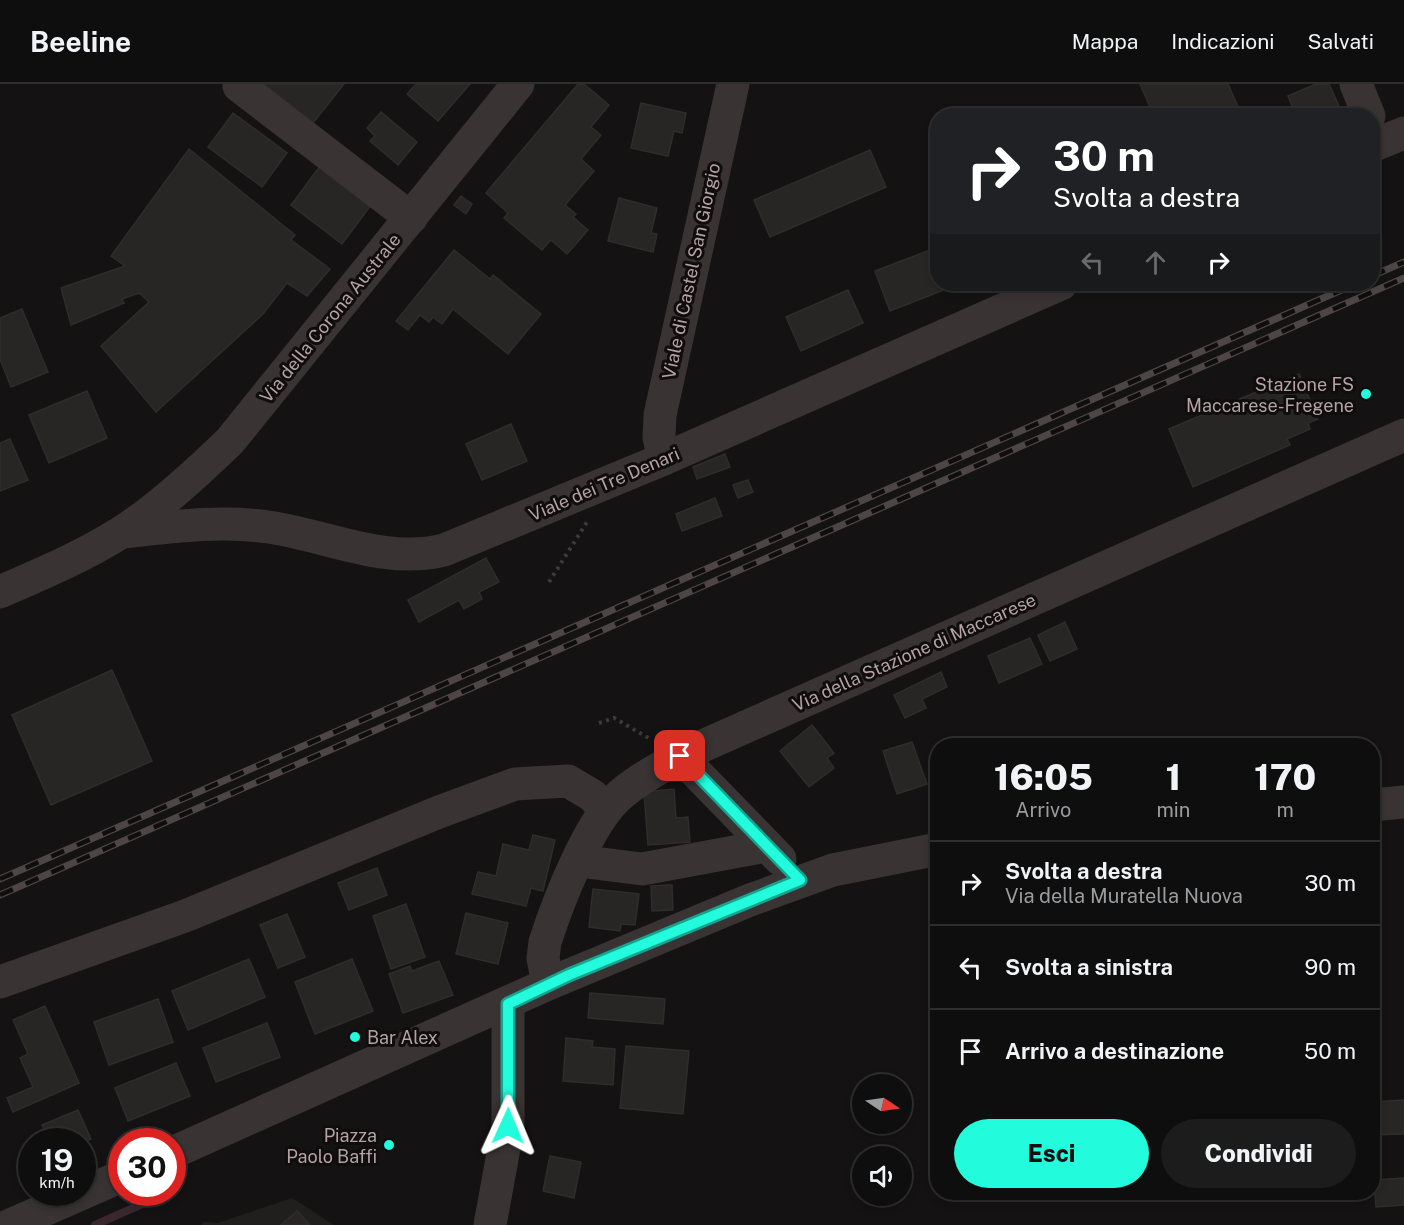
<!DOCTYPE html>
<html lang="it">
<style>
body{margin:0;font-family:"Public Sans",sans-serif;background:#1d1c1c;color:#f1f3f6;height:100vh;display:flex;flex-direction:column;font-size:22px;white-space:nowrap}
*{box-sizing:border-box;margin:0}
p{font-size:20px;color:#9b9c9e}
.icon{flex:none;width:33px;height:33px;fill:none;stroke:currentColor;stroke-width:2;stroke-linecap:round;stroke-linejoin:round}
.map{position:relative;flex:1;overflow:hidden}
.panel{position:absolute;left:930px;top:654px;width:450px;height:462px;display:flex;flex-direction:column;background:#0f0e0e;border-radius:24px;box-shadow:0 3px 9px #0003,0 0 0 2px #2f2e2e}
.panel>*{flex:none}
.top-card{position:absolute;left:930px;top:24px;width:450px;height:183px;border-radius:24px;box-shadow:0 3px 9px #0003,0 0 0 2px #2f2e2e;background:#202124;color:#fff;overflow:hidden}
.needle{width:39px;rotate:103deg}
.buttons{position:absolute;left:852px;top:990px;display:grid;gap:12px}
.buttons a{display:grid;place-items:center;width:60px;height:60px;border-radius:50%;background:#0f0e0e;box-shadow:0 3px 9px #0003,0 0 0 2px #2f2e2e;font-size:30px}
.speed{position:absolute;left:18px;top:1044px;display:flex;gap:12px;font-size:30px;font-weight:700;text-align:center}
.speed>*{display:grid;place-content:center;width:78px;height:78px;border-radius:50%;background:#0f0e0e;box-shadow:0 3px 9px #0003,0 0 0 2px #2f2e2e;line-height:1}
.speed small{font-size:15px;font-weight:400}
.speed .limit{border:9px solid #d22;background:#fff;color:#111}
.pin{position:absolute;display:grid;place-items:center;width:51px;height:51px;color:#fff;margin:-26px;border-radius:12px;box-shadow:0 3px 9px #0006}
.me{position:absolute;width:66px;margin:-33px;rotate:1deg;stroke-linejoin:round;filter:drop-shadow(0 0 4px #0008)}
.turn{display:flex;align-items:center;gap:21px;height:126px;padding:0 24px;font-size:27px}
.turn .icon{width:78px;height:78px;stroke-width:2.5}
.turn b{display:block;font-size:42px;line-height:51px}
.lanes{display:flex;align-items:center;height:57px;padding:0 24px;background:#0003;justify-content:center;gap:30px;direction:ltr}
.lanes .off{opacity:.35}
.eta{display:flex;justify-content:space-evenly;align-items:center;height:102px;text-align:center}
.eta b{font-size:36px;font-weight:800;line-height:42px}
.cta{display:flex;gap:12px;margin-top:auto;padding:12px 24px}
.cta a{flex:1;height:69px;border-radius:36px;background:#22fbdc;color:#111;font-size:24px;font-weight:800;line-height:69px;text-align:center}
.cta a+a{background:#1d1c1c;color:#f1f3f6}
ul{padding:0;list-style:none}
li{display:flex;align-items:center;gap:18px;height:84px;padding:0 24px;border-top:2px solid #2f2e2e}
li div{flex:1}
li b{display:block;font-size:22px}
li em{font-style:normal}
header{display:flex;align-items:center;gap:36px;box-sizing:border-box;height:84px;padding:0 30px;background:#0f0e0e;border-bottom:2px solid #2f2e2e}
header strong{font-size:28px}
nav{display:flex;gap:33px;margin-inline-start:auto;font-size:21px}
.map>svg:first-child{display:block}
.built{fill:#211e1e}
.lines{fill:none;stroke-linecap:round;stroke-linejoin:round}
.stream{stroke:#38282e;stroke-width:8}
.building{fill:#282525;stroke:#302c2c;stroke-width:1.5}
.path{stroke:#403939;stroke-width:4;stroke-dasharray:3 4.5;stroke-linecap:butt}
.minor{stroke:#393333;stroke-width:33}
.rail-casing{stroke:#4e4646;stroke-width:7}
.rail{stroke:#0f0d0d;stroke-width:4.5;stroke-dasharray:14;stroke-linecap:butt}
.route-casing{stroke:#16a38f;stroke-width:15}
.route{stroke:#22fbdc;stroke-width:10}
.poi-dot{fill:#22fbdc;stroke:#0f0d0d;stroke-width:2}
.labels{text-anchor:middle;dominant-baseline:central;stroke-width:6;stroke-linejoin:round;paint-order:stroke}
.street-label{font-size:18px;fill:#b5a2a5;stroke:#0f0d0d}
.poi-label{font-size:18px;fill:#b5a2a5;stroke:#0f0d0d;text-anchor:end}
</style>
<header>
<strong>Beeline</strong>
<nav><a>Mappa</a><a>Indicazioni</a><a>Salvati</a></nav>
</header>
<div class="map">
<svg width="1404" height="1141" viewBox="0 0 1404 1141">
<rect width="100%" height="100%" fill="#141212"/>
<polygon class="built" points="292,1114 334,1141 202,1141 203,1138 218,1139"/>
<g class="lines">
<polyline class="stream" points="95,1141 167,1109"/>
</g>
<g class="building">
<polygon points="263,0 344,0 313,39"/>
<polygon points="416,0 470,0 438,37 407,10"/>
<polygon points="578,0 584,0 609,21 591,43 601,51 581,75 594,87 565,121 576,130 573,133 588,146 567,170 551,156 542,166 504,134 508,129 486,109"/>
<polygon points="1140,0 1228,0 1242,32 1154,32"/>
<polygon points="1316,0 1329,0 1342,29 1336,32 1296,32 1288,12"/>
<polygon points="641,19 686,29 682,49 674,47 668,72 631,64"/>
<polygon points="381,28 417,58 398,81 370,57 375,52 367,44"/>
<polygon points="233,29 287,69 262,103 208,63"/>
<polygon points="189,65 295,151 291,156 330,185 307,212 287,199 263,230 156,328 101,262 149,218 139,209 122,215 124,219 71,241 61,204 125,182 111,172"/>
<polygon points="870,66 886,103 770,153 754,116"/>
<polygon points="320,82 371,121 342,160 291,121"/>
<polygon points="461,112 472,120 466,130 454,121"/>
<polygon points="619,114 657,124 651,149 657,150 653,168 608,157"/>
<polygon points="938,163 938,200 959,200 890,227 875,187"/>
<polygon points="454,166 490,195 493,191 541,230 508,270 453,225 442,240 433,233 429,238 420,231 408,246 396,237"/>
<polygon points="848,206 863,239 801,267 786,233"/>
<polygon points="22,225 48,288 11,303 0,275 0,234"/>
<polygon points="1299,290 1318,335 1308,339 1310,345 1287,355 1290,361 1193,403 1169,345"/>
<polygon points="87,307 107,354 49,379 29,331"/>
<polygon points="511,340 527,377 482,396 466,360"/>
<polygon points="10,355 28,396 0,407 0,359"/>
<polygon points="725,370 730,383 697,395 693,383"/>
<polygon points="748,396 753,408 738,414 733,401"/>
<polygon points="715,414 722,432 682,447 676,430"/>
<polygon points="486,474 499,498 479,508 482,515 464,525 459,516 419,538 408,516"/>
<polygon points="1065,538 1077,565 1050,577 1038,551"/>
<polygon points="1030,554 1042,580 999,599 988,572"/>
<polygon points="112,586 152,677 51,721 12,631"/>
<polygon points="941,588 947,603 922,615 926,624 905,634 894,611"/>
<polygon points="812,641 834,669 827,674 834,684 809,703 780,667"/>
<polygon points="912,658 927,700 897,710 883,667"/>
<polygon points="674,705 676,734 688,733 690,758 648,761 644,708"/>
<polygon points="533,751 555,756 543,807 531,804 526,822 472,810 478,788 496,792 503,760 529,766"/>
<polygon points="377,784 387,811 349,826 338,799"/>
<polygon points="672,801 673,826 652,827 651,802"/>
<polygon points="593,805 639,810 635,841 621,840 620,847 589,843"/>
<polygon points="406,820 425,873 391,885 373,832"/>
<polygon points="466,829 508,839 498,880 456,870"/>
<polygon points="287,830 305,873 278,884 260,841"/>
<polygon points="249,875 265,913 188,946 172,907"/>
<polygon points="352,875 373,927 315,950 295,898"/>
<polygon points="439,877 453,911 403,929 389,890 410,882 412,887"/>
<polygon points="590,909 665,915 663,940 588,934"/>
<polygon points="158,915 173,958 109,981 94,938"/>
<polygon points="45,922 79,999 13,1028 7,1014 33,1003 20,974 28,970 13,936"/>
<polygon points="267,939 280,973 216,998 203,964"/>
<polygon points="566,954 593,957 592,963 615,965 613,1001 563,997"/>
<polygon points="626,962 689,967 683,1030 620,1024"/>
<polygon points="176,979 190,1012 128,1037 115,1004"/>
<polygon points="1404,1016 1404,1050 1372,1051 1372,1018"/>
<polygon points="78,1026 91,1055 82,1059 49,1058 42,1041"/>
<polygon points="550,1072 581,1078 574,1114 543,1107"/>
<polygon points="1404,1094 1404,1121 1376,1123 1374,1096"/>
<polygon points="297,1127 310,1141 281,1141"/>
</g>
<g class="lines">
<g class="path">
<polyline points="549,498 587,438"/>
<polyline points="599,639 614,634 652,656"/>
</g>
<g class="minor">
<polyline points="1356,0 1369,32"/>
<polyline points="239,2 411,134"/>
<polyline points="1372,62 1404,49"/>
<polyline points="664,375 659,353 660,331 733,0"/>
<path d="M122,448C171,443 219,436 268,443C326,451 385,481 444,466L664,375L1061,200"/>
<path d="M0,508C41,490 82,473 120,449C157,426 199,387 230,357L518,0"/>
<polyline points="680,672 780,775"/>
<polyline points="1372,721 1404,718"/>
<polyline points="579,777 642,785 767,762"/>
<polyline points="0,898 185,832 439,728 515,700 568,697 593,712 605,727"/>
<path d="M548,900L543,874L545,858C558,818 588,740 618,713C636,696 659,685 680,672L1404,351"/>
<polyline points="172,1069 548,900 750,816 833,786 938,765"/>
<polyline points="10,1141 122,1092"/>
<polyline points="490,1141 508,1042 508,920"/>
</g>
<defs>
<g id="rail">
<polyline points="1372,192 1404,178"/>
<polyline points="0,795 1355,200"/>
<polyline points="0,811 1404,194"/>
</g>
</defs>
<use href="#rail" class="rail-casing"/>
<use href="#rail" class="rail"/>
</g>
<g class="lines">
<defs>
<polyline id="route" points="508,1042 508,920 569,891 800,796 680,672"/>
</defs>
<use href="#route" class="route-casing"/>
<use href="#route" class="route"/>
</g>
<g class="poi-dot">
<circle cx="1366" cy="310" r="6"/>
<circle cx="355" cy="953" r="6"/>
<circle cx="389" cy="1061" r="6"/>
</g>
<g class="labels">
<g class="street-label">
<text transform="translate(691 187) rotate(-78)">Viale di Castel San Giorgio</text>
<text transform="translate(330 234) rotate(-51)">Via della Corona Australe</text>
<text transform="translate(604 400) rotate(-23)">Viale dei Tre Denari</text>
<text transform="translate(914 568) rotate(-24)">Via della Stazione di Maccarese</text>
</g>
<g class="poi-label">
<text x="1354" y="300">Stazione FS<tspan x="1354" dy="21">Maccarese-Fregene</tspan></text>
<text x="367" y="953" text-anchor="start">Bar Alex</text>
<text x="377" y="1051">Piazza<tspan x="377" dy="21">Paolo Baffi</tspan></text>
</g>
</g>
</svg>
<div class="buttons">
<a><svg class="needle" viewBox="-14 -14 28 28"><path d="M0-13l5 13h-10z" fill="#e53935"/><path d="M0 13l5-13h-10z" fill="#9b9c9e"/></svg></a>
<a><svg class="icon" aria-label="sound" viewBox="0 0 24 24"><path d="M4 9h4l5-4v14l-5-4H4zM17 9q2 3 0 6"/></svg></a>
</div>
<div class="speed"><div>19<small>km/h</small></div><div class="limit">30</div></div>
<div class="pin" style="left:680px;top:672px;background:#d93025"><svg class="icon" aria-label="arrive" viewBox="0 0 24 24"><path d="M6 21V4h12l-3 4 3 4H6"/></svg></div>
<svg class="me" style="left:508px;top:1042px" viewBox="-20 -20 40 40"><path d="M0-17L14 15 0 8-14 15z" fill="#22fbdc" stroke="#fff" stroke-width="4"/></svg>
<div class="top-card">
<div class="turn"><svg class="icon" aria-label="right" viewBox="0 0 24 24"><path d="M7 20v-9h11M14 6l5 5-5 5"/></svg><div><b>30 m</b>Svolta a destra</div></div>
<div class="lanes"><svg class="icon off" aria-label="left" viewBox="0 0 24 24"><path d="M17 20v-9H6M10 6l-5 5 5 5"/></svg><svg class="icon off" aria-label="ahead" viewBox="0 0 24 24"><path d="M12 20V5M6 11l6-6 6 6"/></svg><svg class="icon" aria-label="right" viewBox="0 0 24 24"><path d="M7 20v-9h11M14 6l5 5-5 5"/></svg></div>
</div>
<section class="panel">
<div class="eta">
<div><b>16:05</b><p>Arrivo</p></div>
<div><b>1</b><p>min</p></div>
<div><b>170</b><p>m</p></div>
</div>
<ul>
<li><svg class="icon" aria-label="right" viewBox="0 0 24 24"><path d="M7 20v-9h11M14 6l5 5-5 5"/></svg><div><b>Svolta a destra</b><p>Via della Muratella Nuova</p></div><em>30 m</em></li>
<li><svg class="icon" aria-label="left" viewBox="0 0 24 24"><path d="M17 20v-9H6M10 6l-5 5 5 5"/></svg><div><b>Svolta a sinistra</b></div><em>90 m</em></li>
<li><svg class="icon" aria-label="arrive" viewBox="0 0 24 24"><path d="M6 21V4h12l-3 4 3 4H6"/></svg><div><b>Arrivo a destinazione</b></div><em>50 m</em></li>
</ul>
<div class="cta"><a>Esci</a><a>Condividi</a></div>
</section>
</div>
